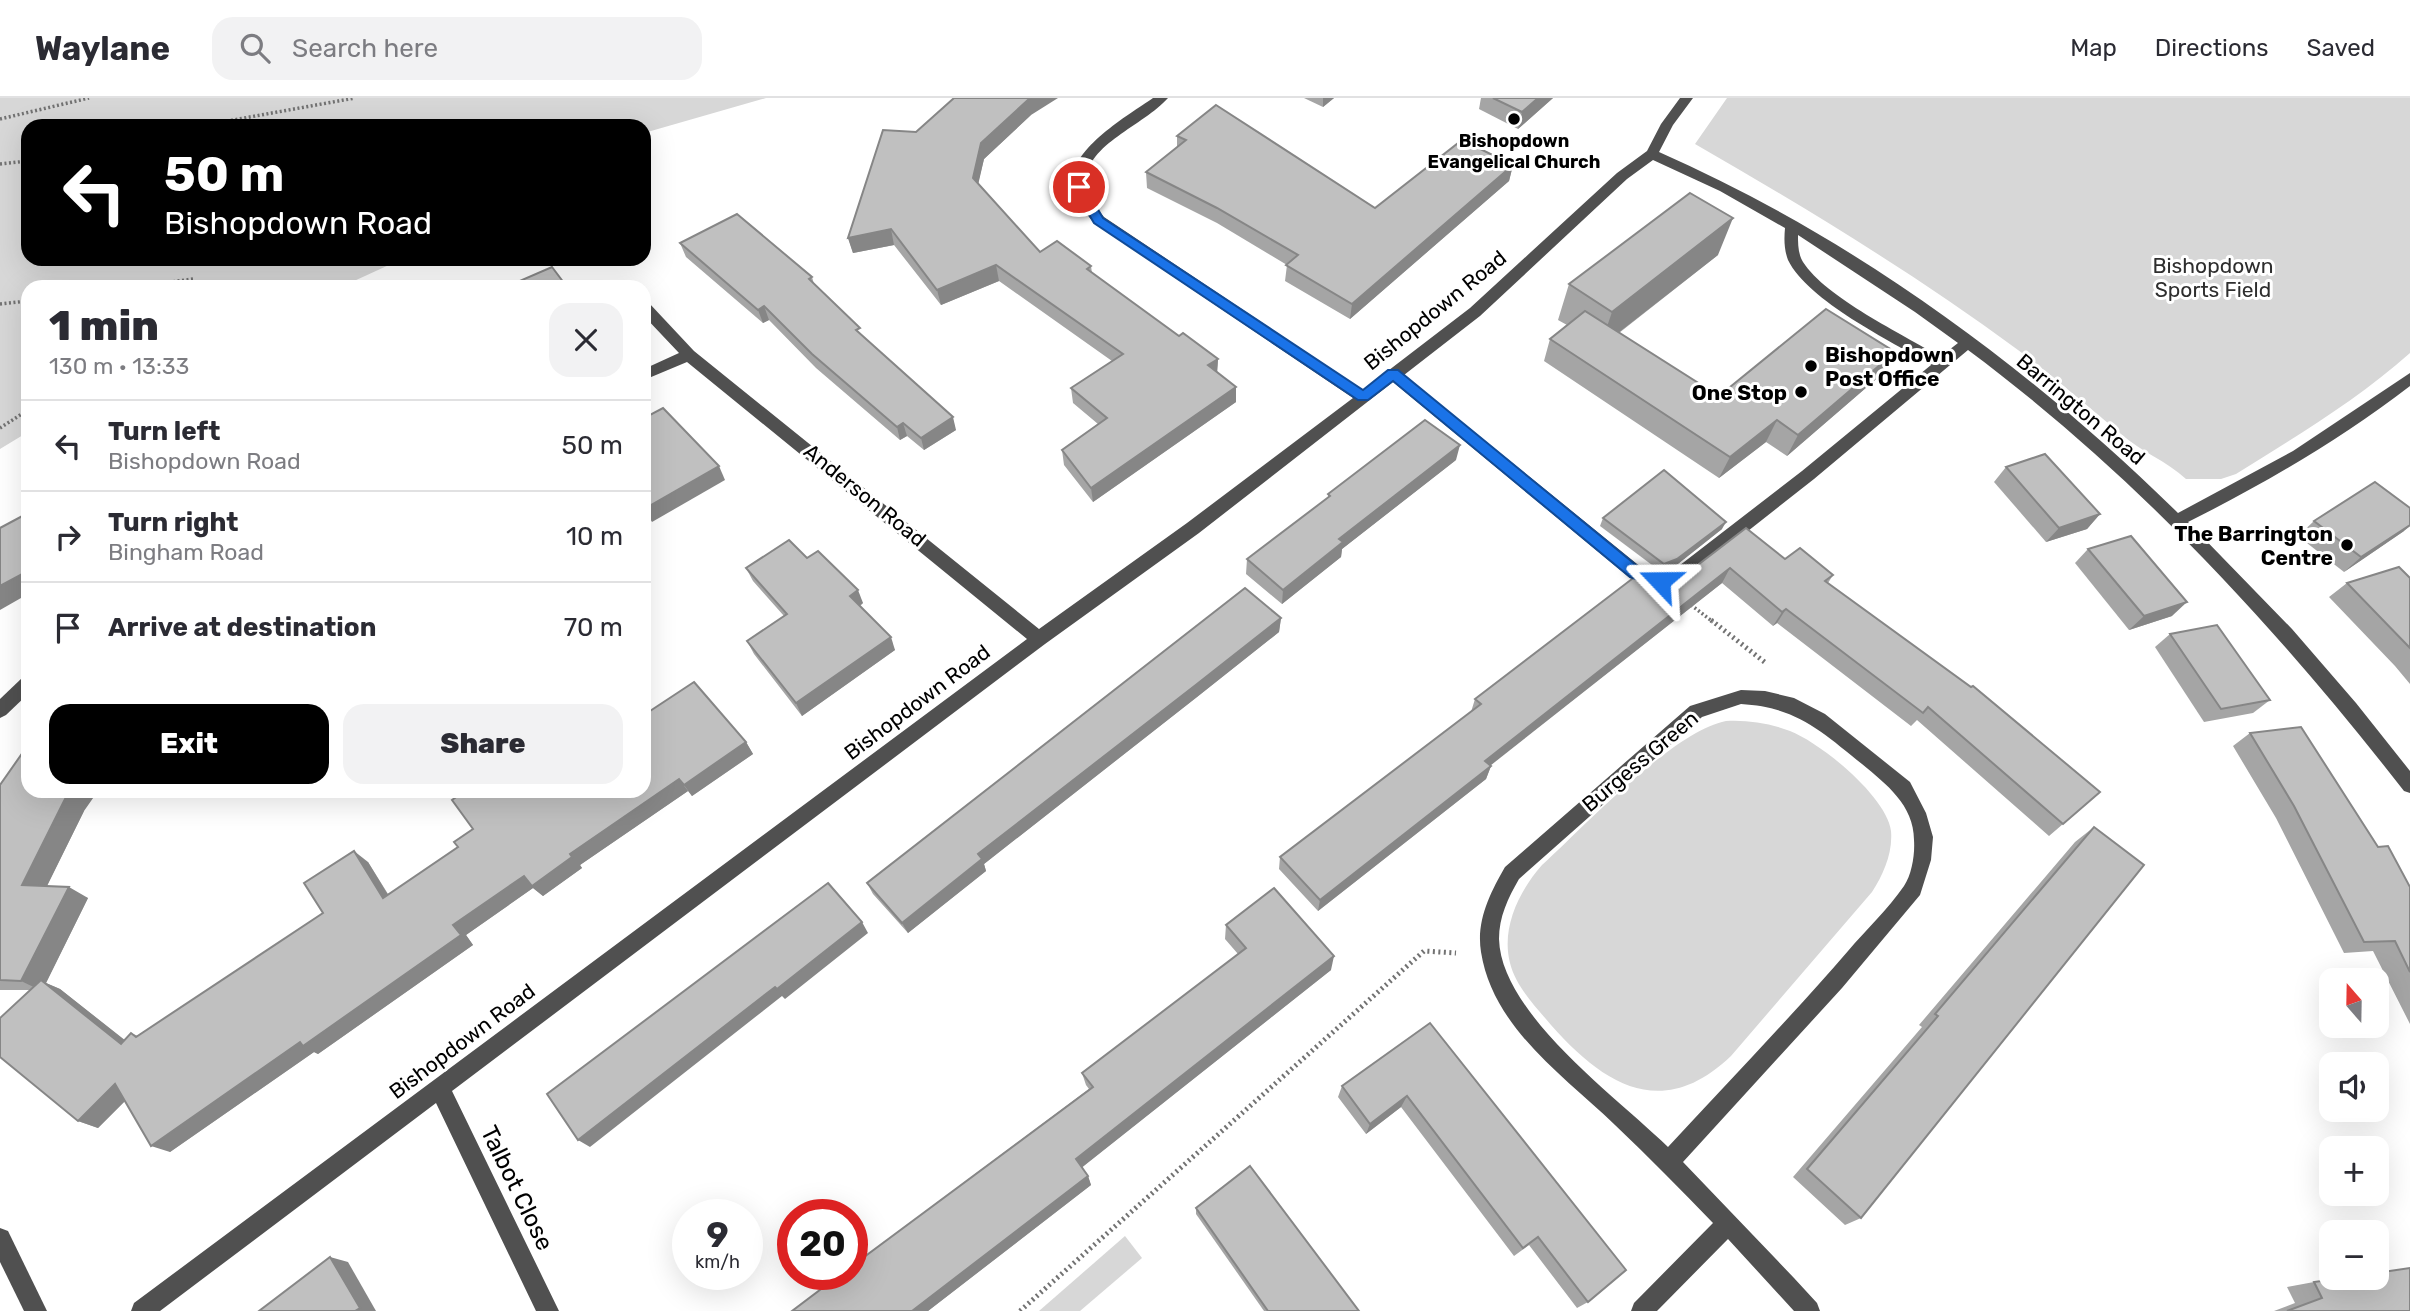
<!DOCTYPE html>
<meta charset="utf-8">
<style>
body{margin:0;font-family:Rubik,sans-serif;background:#f2f2f3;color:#2b2b33;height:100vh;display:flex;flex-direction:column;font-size:26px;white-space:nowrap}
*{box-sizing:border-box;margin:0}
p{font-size:23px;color:#7c7c81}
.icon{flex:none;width:38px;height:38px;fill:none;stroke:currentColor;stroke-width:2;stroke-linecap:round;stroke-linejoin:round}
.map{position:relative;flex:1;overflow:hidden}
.sheet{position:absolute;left:21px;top:182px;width:630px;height:518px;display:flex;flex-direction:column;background:#fff;border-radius:21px;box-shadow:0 7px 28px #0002}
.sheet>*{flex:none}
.hud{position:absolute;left:21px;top:21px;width:630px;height:147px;border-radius:21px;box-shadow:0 7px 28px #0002;background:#000;color:#fff;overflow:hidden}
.needle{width:46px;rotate:340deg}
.controls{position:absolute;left:2319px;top:870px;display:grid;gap:14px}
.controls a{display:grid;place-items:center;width:70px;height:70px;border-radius:14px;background:#fff;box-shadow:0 7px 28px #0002;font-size:35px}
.speed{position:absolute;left:672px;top:1101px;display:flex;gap:14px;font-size:35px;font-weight:700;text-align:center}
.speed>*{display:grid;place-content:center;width:91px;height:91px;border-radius:50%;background:#fff;box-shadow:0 7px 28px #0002;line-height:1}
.speed small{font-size:18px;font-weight:400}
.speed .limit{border:10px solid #d22;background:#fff;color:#111}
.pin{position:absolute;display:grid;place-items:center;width:60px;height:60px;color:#fff;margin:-30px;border:4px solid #fff;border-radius:50%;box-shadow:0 2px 7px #0007}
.me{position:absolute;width:77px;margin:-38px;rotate:293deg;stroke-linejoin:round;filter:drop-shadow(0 0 5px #0008)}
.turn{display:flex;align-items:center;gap:24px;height:147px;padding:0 28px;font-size:32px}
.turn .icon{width:91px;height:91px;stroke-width:2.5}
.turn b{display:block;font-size:49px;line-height:60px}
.round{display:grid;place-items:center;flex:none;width:74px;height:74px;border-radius:21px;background:#f2f2f3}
.summary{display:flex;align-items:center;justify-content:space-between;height:119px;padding:0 28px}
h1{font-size:42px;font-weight:800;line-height:52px}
.primary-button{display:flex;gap:14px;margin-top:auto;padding:14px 28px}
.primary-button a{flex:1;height:80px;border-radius:21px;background:#000;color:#fff;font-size:28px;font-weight:800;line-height:80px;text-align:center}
.primary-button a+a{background:#f2f2f3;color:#2b2b33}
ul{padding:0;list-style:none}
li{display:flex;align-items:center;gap:21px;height:91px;padding:0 28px;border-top:2px solid #e1e1e2}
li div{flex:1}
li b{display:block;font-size:26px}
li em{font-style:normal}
header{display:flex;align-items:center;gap:42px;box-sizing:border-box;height:98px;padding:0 35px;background:#fff;border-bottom:2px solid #e1e1e2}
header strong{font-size:33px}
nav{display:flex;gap:38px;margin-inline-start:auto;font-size:24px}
.search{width:490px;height:63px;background:#f2f2f3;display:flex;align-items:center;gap:18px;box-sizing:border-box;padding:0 24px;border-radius:21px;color:#7c7c81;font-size:26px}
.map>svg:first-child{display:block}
.green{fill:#d7d7d7}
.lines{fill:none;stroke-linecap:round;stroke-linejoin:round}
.path-far1{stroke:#727272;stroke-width:3.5;stroke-dasharray:2 2.5;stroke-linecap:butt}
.path{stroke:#727272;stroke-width:5;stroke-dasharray:2 3.5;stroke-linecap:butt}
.minor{fill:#505050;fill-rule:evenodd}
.wall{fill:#a5a5a5}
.shaded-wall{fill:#868686}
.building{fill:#c0c0c0;stroke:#868686;stroke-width:2}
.route{fill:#1a73e8;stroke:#114b97;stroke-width:2}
.poi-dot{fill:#000;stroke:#fff;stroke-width:2.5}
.labels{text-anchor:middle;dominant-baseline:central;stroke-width:6;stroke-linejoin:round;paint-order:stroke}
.far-poi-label{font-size:18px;font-weight:bold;fill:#000;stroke:#fff}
.park-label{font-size:21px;fill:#2e2e2e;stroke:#fff}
.street-label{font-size:21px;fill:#000;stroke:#fff}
.poi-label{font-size:21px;font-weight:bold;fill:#000;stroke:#fff;text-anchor:end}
.near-street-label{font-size:24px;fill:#000;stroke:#fff}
</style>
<header>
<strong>Waylane</strong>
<div class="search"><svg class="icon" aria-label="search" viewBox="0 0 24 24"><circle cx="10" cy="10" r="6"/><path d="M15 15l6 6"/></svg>Search here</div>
<nav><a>Map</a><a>Directions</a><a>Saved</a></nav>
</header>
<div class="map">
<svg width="2410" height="1213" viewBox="0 0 2410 1213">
<rect width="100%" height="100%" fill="#fff"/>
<g class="green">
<polygon points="0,0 766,0 644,35 644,28 28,28 28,161 402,161 341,189 28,189 28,334 0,351"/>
<path d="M1727,0H2410V255C2357,302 2297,338 2236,376L2221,381H2186C2167,363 2141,354 2121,336C2087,308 2054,278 2018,252C1915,176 1806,110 1695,46Z"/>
<path d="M1726,623C1748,622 1769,625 1790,633C1821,645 1887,699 1891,733C1893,755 1883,777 1872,794L1731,958C1663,1023 1605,988 1551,927C1536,909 1516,889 1510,865C1501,830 1519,793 1542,767C1586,727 1672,634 1726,623Z"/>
<polygon points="1125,1138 1142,1160 1080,1213 1039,1213"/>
</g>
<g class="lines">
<g class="path-far1">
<polyline points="0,21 89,0"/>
<polyline points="200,28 355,0"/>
<polyline points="0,66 28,63"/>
<polyline points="133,189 193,181 190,189"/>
<polyline points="0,206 28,203"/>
<polyline points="0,330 28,312"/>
<polyline points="1691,507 1713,524"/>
</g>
<g class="path">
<polyline points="1711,522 1767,566"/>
<polyline points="1020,1213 1424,853 1456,855"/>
</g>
<g class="minor">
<path d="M1153,0H1168C1136,36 1050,57 1104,119L1363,292L1470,210L1617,75L1647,53L1661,26L1680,0H1693L1673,27L1659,54C1852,139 2028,268 2178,415L2293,353L2410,275V288C2341,341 2266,385 2188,424L2292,531L2356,605L2410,673V695L2404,693C2276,529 2135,376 1968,252L1814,381L1687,481L1660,490L1630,480L1393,284L1199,435L1045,546L452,993L559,1213H536L436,1005L160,1213H131L134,1205L1027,541L687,264L644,282V271L679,255L644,218V204L649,205L694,253L1039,531L1187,425L1353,300L1094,125C1086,115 1074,102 1072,88C1068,52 1127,18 1153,0ZM1653,62L1720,93L1785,130C1784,141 1784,151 1788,162C1808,203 1891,243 1931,267L1802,373L1675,471L1660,476L1642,470L1404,277L1480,218L1627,81ZM1798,137L1915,214L1958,245L1940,259C1903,236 1826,200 1803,164C1798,156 1798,146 1798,137Z"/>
<polygon points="28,578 28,596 6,617 0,620 0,601 22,580"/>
<path d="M1741,592L1765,593L1794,600L1825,616L1910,684L1926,715L1933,739L1931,762L1920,797L1842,890L1683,1064L1794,1180L1817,1205L1820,1213H1794L1728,1141L1657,1213H1631L1634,1205L1713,1125C1681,1092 1649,1059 1615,1027C1564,978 1493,930 1481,854C1476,823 1490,795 1505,769L1690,608ZM1741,606C1796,609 1821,633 1862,666C1886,686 1914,707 1914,742C1915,756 1912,776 1904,788C1888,811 1866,832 1848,853C1790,920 1728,984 1668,1049C1617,999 1501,916 1499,841C1499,819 1508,800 1519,781L1702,619Z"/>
<polygon points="0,1130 8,1133 47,1213 24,1213 0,1164"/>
</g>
</g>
<g class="wall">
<polygon points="1304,0 1334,0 1323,9"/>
<polygon points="1481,0 1553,0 1518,31 1479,11"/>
<polygon points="1031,17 984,61 978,85 1040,154 1091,168 1092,175 1179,238 1218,261 1217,275 1236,289 1236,304 1093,404 1064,367 1062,352 1098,326 1073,305 1071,290 1112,263 999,183 941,207 894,147 853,155 848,140 916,34"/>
<polygon points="1177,38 1375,110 1513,67 1509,83 1350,221 1285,183 1287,167 1217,125 1147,90 1146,74 1177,49"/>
<polygon points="680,145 812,179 814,186 862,237 956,332 924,352 907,338 900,342 816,270 769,222 763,225 686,159"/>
<polygon points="1718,157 1619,235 1719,298 1882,276 1787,358 1766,344 1719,380 1544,263 1550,241 1567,227 1558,222 1569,186"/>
<polygon points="1456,362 1342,451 1341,459 1282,506 1246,476 1247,461 1328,400 1328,396"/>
<polygon points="2006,369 2100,416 2087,431 2046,444 1994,384"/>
<polygon points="1603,420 1722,431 1674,469 1660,473 1600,428"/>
<polygon points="2314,423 2404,433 2344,474 2298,438"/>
<polygon points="2088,451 2172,518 2129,532 2075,465"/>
<polygon points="807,460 863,505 860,508 895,552 802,618 754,556 747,543 784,518 753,483 746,470"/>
<polygon points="1785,461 1833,477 1828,485 2063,726 2049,738 1917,622 1911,628 1777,525 1773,528 1722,485 1490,667 1491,668 1486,681 1318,813 1279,771 1280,759 1471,614 1475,601 1668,478"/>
<polygon points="2410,480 2410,586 2395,568 2329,499 2347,485"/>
<polygon points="1281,520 1279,534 1197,599 984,766 986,773 908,835 873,796 867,785"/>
<polygon points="2170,536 2270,602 2253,615 2204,624 2155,549"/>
<polygon points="2250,635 2378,749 2410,789 2410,926 2373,853 2344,855 2276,720 2233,648"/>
<polygon points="746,644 753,656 692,698 688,693 580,767 582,770 543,798 533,790 466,837 473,847 318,956 314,954 170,1054 125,1003 98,1030 78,1023 30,892 0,892 0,687 84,713 47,788 88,800 46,885 60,891 124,942 131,935 138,938 323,815 368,764 388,796"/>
<polygon points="2094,729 1861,1120 1845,1127 1793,1079 1922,929 1919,927 2075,744"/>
<polygon points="1226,827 1331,872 1082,1069 1088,1078 1091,1087 928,1213 792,1213 1089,991 1086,987 1082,975 1238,856 1225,841"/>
<polygon points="1430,925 1588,1204 1577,1210 1529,1147 1514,1158 1401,1009 1366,1036 1338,999 1342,988"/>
<polygon points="1196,1110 1359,1213 1264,1213 1196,1116"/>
<polygon points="2314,1184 2410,1213 2274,1213 2295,1205 2287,1189"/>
</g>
<g class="shaded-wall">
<polygon points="1030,0 1058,0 1031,17 984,61 976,96 973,80 981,45"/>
<polygon points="1323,0 1334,0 1323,9"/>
<polygon points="1538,0 1553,0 1518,31 1522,14"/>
<polygon points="1513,67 1509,83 1350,221 1352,206"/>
<polygon points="1733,120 1718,157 1600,249 1612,214"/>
<polygon points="891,131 894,147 853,155 848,140"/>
<polygon points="996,167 999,183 941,207 937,192"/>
<polygon points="764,208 769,222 763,225 758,212"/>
<polygon points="1895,254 1882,276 1787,358 1798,337"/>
<polygon points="1218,261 1217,276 1208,267"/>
<polygon points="1236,289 1236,304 1093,404 1091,390"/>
<polygon points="953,319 956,332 924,352 921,340"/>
<polygon points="1777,322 1766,344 1719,380 1730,359"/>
<polygon points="903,325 907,338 900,342 897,329"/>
<polygon points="1460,347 1456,362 1342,451 1341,459 1282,506 1283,492 1339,441"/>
<polygon points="719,368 725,382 652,424 644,411"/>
<polygon points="2100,416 2087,431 2046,444 2059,430"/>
<polygon points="1726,424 1722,431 1674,469 1660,473 1664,466"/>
<polygon points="2410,427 2410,428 2404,433 2344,474 2361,459"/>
<polygon points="1730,470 1722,485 1481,675 1485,663"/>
<polygon points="28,473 28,496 0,512 0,488"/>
<polygon points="858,492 863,505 855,511 850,498"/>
<polygon points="2187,504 2172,518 2129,532 2144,518"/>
<polygon points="1786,511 1777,525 1773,528 1782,514"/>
<polygon points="1281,520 1279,534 1197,599 984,766 986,773 908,835 902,825 978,756"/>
<polygon points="891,539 895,552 802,618 796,605"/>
<polygon points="746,644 753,656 692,698 684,687"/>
<polygon points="1491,668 1486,681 1318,813 1320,802"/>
<polygon points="679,681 688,693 580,767 582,770 543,798 533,790 466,837 473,847 318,956 314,954 170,1054 151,1048 453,827 524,778 570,756"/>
<polygon points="71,693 98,693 84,713 42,798 22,787 65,701"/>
<polygon points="354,753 368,764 396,810 383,800"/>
<polygon points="69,789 88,800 46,885 60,891 140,954 121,946 42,893 21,883"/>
<polygon points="862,824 868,835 785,901 782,898 590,1049 578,1042 775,889"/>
<polygon points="1334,858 1331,872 1080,1071 1076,1061"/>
<polygon points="115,986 134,994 98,1030 78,1023"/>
<polygon points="1407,998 1401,1009 1366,1036 1370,1026"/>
<polygon points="1088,1078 1091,1087 928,1213 912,1213"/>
<polygon points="330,1159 348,1164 376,1213 355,1213"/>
</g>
<g class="building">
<polygon points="954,0 1030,0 981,45 973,80 1040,154 1057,143 1091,168 1087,171 1179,238 1183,235 1218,261 1208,267 1236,289 1091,390 1062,352 1107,320 1071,290 1123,256 996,167 937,192 891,131 848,140 883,32 916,34"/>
<polygon points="1493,0 1538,0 1522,14"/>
<polygon points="1216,7 1375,110 1462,42 1513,67 1352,206 1286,167 1298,157 1217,110 1146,74 1186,42 1177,38"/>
<polygon points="1690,95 1733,120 1612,214 1569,186"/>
<polygon points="737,116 812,179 809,181 860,230 856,232 953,319 921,340 903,325 897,329 812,256 764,208 758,212 680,145"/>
<polygon points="552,169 567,189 509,189 508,188"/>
<polygon points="1826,211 1895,254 1798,337 1777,322 1730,359 1550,241 1585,213 1719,298"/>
<polygon points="663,310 719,368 644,411 644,320"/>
<polygon points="1425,322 1460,347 1339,441 1343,444 1283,492 1247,461 1330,398 1328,396"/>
<polygon points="2045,356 2100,416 2059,430 2006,369"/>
<polygon points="1664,372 1726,424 1677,461 1664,466 1603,420"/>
<polygon points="2375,384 2410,410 2410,427 2361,459 2314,423"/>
<polygon points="28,415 28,473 0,488 0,430"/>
<polygon points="1746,430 1785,461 1800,450 1833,477 1825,483 1971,589 1973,588 2100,694 2063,726 1928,609 1923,615 1786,511 1782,514 1730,470 1485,663 1491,668 1320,802 1280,759 1481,606 1475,601 1645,471 1668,478 1695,469"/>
<polygon points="2131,438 2187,504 2144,518 2088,451"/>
<polygon points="789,442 807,460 818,453 858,492 850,498 891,539 796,605 747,543 787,516 746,470"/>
<polygon points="2399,469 2410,480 2410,550 2347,485"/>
<polygon points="1245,490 1281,520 1197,586 978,756 982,761 902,825 867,785"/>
<polygon points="2217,527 2270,602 2221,611 2170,536"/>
<polygon points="694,584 746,644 684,687 679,681 570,756 572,759 532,788 524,778 453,827 461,837 303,948 300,944 151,1048 115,986 78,1023 0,959 0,920 41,882 121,946 131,935 136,939 323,815 304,785 354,753 383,800 458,749 454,744 473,731 452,702 465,693 644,693 644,617"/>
<polygon points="2301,629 2378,749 2388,748 2410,789 2410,874 2395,843 2364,844 2294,708 2250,635"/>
<polygon points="28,647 28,693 71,693 65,701 22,787 69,789 21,883 0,882 0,687"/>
<polygon points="2094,729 2144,767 1861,1120 1807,1071 1938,918 1935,916"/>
<polygon points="828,785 862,824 777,891 775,889 578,1042 547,996"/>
<polygon points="1274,790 1334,858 1076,1061 1088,1078 912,1213 792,1213 841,1176 852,1176 852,1168 1093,989 1082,975 1246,850 1226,827"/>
<polygon points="1430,925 1626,1172 1588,1204 1538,1139 1523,1150 1407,998 1370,1026 1342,988"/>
<polygon points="1250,1068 1359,1213 1268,1213 1196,1110"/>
<polygon points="330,1159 360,1210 355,1213 259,1213"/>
<polygon points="2410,1170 2410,1213 2287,1213 2322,1200 2314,1184 2343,1180 2376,1180 2376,1175"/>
</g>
<polygon class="route" points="1075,86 1083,86 1103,120 1363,292 1388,272 1398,272 1641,471 1665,479 1665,487 1660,489 1630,479 1393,283 1368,302 1358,302 1094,125 1073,89"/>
<g class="poi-dot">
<circle cx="1514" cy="21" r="7"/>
<circle cx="1811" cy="268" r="7"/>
<circle cx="1801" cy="294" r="7"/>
<circle cx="2347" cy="447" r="7"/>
</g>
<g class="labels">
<g class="far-poi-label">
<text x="1514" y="43">Bishopdown<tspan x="1514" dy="21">Evangelical Church</tspan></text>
</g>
<g class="park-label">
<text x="2213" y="167">Bishopdown<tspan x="2213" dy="24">Sports Field</tspan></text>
</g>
<g class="street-label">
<text transform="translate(1435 212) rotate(-39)">Bishopdown Road</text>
<text transform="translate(2081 311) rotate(40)">Barrington Road</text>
<text transform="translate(865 397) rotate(39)">Anderson Road</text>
<text transform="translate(917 604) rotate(-37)">Bishopdown Road</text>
<text transform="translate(1640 663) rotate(-40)">Burgess Green</text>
<text transform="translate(462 943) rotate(-37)">Bishopdown Road</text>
</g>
<g class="poi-label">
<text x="1825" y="256" text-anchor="start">Bishopdown<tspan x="1825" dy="24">Post Office</tspan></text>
<text x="1787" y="294">One Stop</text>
<text x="2333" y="435">The Barrington<tspan x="2333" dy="24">Centre</tspan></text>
</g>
<g class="near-street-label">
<text transform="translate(517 1090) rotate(64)">Talbot Close</text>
</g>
</g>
</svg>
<div class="controls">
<a><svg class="needle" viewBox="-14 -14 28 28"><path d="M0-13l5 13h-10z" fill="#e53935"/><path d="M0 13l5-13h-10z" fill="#7c7c81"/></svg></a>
<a><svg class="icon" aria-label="sound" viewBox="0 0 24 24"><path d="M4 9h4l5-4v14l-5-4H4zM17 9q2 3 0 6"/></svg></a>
<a>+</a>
<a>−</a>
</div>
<div class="speed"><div>9<small>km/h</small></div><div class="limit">20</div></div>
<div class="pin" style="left:1079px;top:89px;background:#d93025"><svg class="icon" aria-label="arrive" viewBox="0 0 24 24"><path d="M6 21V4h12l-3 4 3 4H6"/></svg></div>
<svg class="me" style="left:1660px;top:483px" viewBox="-20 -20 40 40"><path d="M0-17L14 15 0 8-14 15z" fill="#1a73e8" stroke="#fff" stroke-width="4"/></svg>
<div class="hud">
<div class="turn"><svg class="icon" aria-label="left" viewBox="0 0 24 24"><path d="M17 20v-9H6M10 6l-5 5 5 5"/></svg><div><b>50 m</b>Bishopdown Road</div></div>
</div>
<section class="sheet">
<div class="summary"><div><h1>1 min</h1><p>130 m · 13:33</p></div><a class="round"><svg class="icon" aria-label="close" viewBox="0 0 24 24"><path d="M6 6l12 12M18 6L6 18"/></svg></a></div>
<ul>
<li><svg class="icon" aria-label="left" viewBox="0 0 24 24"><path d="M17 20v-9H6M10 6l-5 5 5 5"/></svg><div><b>Turn left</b><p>Bishopdown Road</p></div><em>50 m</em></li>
<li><svg class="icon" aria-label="right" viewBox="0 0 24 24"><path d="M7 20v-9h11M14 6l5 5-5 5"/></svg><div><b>Turn right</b><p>Bingham Road</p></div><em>10 m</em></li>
<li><svg class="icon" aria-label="arrive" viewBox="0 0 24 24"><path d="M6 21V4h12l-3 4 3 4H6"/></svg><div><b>Arrive at destination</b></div><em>70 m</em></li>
</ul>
<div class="primary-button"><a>Exit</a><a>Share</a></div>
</section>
</div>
